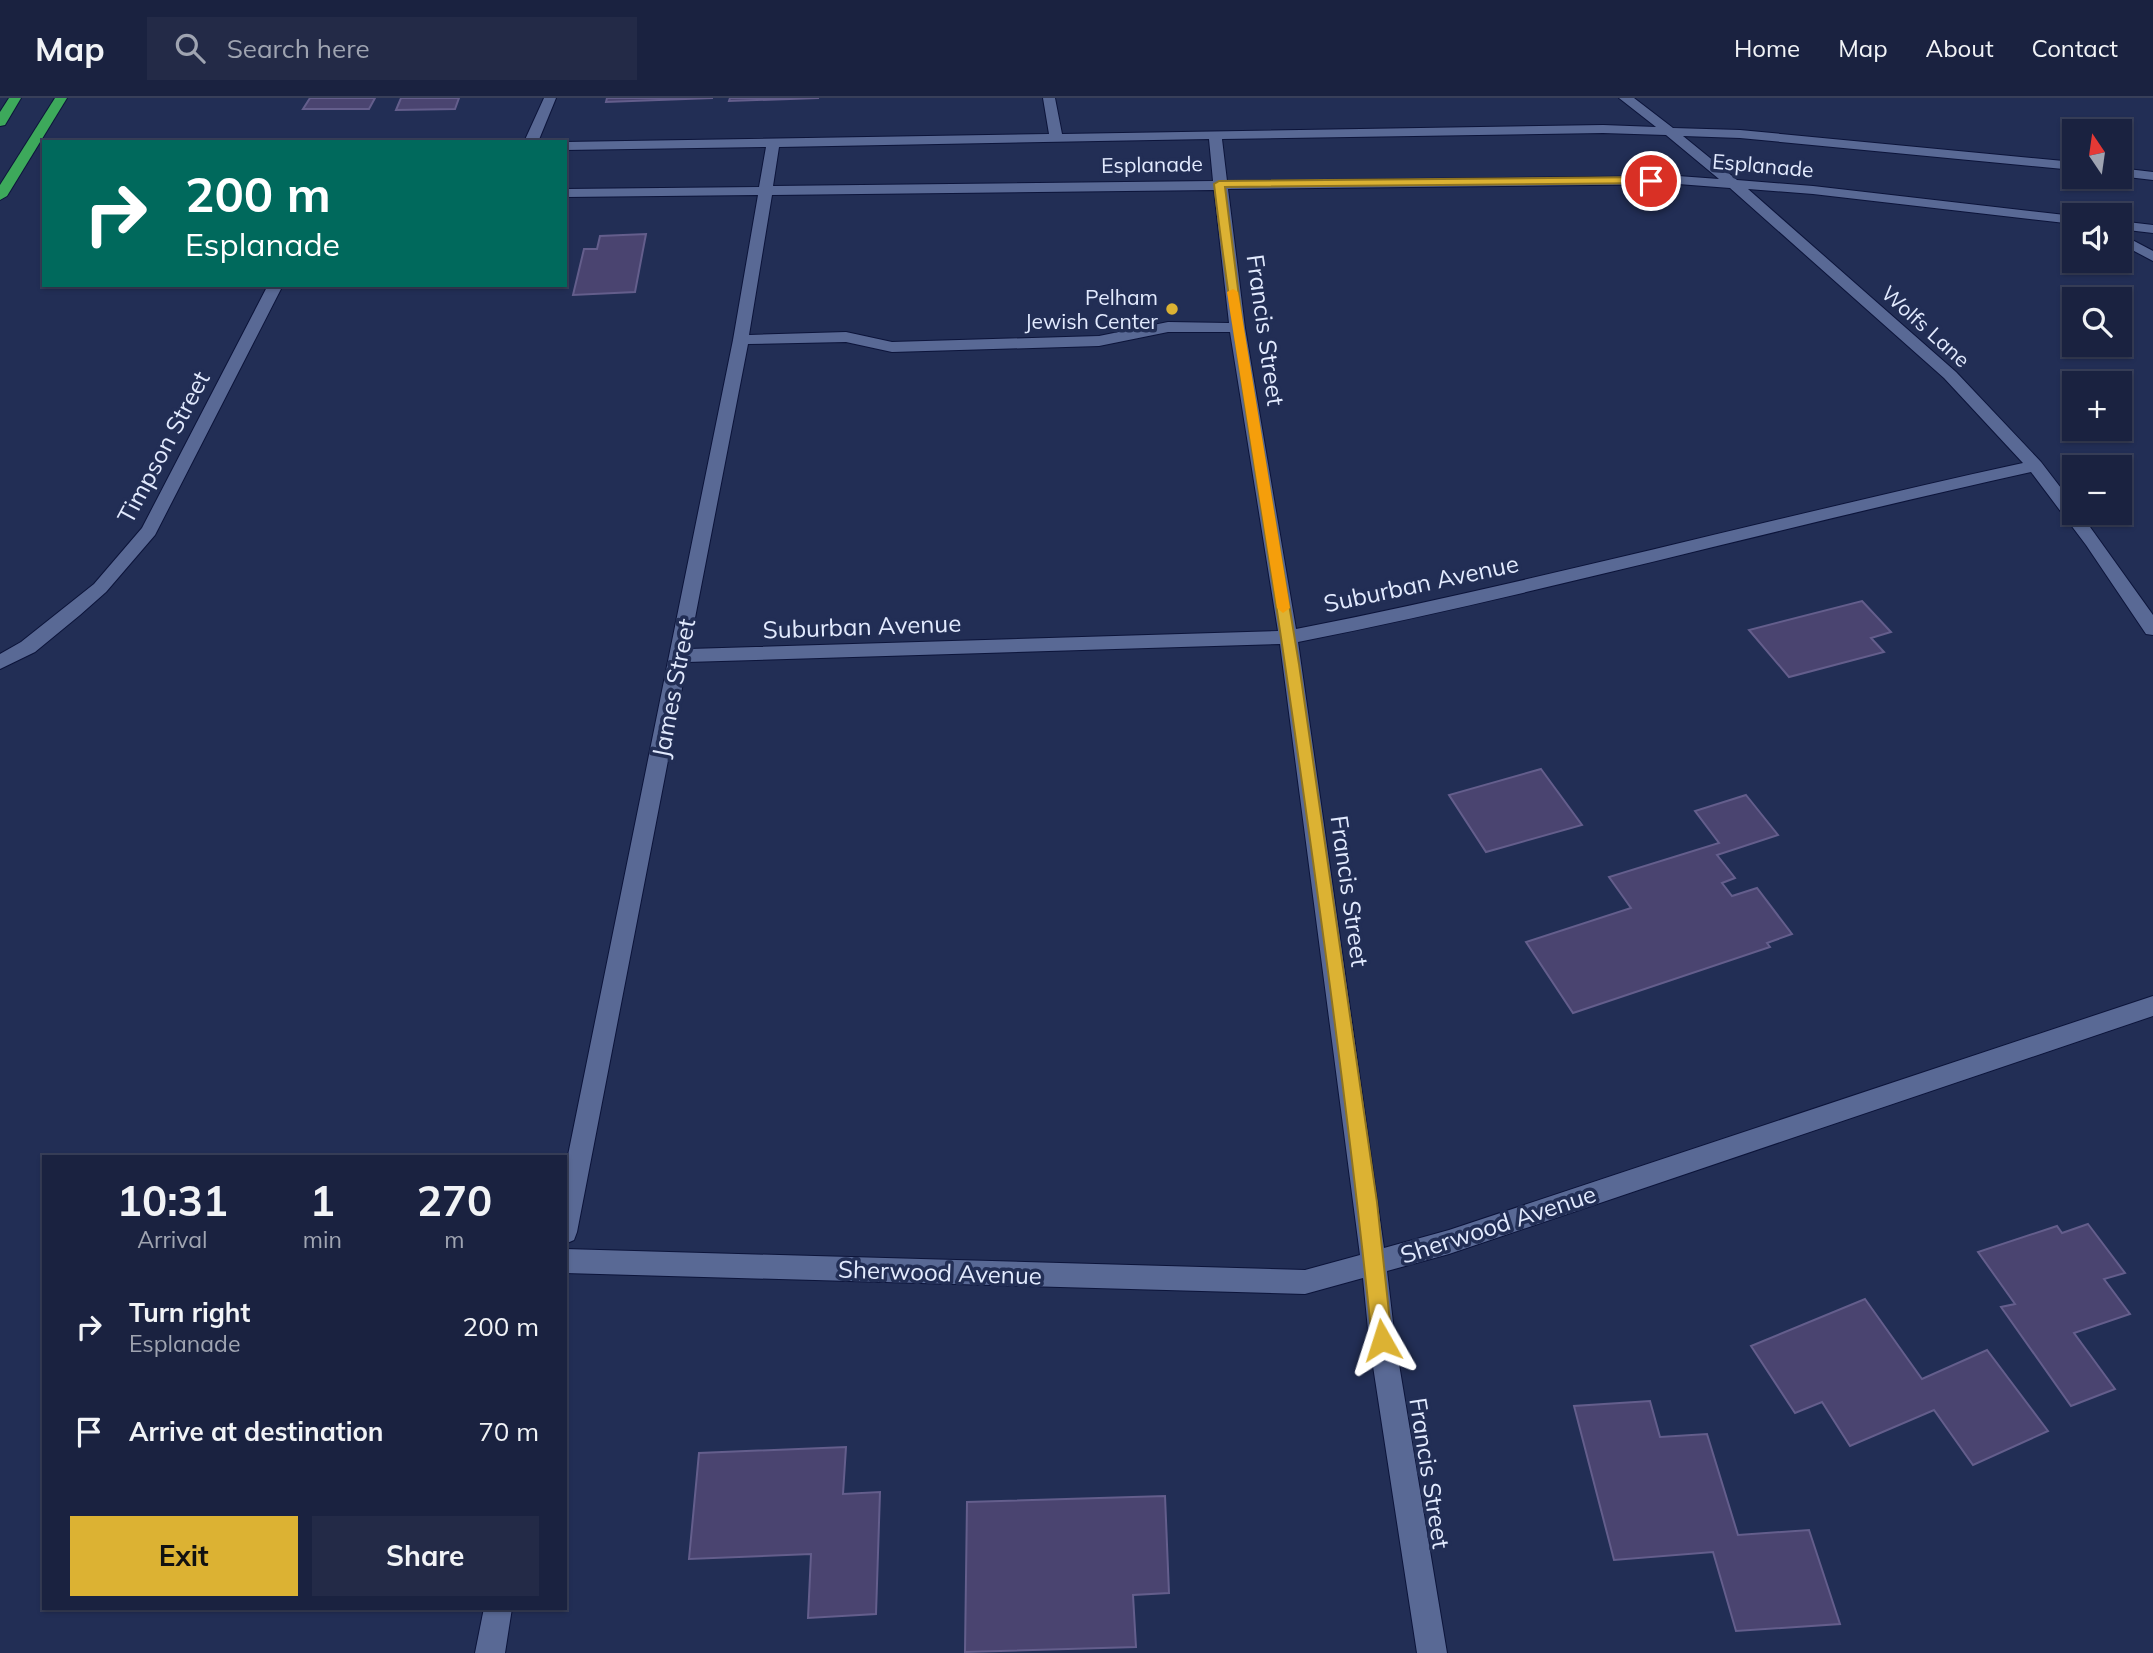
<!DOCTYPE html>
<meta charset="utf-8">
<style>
body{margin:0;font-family:Mulish,sans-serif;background:#232a47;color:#f1f3f6;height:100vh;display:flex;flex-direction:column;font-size:26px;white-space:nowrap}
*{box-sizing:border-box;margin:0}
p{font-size:23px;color:#9fa4b1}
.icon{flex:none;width:38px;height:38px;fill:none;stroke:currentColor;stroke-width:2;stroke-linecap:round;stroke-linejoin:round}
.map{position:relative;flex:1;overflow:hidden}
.sheet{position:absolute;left:42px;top:1057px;width:525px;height:455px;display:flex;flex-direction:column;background:#1a2240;border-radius:0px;box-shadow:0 2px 5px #0004,0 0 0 2px #383f59}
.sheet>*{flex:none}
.banner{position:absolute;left:42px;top:42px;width:525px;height:147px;border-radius:0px;box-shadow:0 2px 5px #0004,0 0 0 2px #383f59;background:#00695c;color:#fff;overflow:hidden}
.needle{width:46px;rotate:347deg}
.controls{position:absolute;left:2062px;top:21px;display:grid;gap:14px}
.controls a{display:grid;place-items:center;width:70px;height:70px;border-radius:0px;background:#1a2240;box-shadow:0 2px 5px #0004,0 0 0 2px #383f59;font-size:35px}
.pin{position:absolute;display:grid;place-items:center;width:60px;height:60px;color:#fff;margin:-30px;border:4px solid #fff;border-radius:50%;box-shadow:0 2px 7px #0007}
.me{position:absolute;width:77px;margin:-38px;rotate:354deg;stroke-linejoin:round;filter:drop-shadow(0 0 5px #0008)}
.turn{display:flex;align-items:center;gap:24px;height:147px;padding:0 28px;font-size:32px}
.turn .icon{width:91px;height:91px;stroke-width:2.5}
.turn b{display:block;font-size:49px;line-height:60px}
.eta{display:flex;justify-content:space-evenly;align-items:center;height:119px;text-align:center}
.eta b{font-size:42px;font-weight:700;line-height:49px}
.action{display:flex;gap:14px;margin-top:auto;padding:14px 28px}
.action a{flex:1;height:80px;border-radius:0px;background:#dcb233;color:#111;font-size:28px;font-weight:700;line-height:80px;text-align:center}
.action a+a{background:#232a47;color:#f1f3f6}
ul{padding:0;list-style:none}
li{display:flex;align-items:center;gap:21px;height:105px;padding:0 28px}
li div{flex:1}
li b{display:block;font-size:26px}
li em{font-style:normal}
header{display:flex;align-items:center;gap:42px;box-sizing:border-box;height:98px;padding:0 35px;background:#1a2240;border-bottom:2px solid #383f59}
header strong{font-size:33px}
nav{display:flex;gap:38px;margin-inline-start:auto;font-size:24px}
.search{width:490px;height:63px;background:#232a47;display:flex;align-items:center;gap:18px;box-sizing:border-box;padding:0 24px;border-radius:0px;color:#9fa4b1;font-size:26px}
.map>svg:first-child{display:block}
.building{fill:#4a4470;stroke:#645e8c;stroke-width:2}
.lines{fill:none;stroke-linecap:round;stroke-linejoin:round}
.minor-casing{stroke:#0c143a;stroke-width:2}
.highway-casing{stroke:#0c143a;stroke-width:2}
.minor{fill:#596995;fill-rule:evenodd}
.highway{fill:#3da95b;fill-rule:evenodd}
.route{fill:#dcb233;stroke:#8f7421;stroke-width:2}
.slow{fill:#f59e0b}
.poi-dot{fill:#dcb233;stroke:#222e55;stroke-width:2.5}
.labels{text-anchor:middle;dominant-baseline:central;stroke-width:7;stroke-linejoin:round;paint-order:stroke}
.far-street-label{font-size:21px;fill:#e2eafe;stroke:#222e55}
.far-poi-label{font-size:21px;fill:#e2eafe;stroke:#222e55;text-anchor:end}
.street-label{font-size:24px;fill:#e2eafe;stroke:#222e55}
</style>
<header>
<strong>Map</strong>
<div class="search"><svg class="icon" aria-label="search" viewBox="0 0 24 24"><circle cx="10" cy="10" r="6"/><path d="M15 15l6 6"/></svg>Search here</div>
<nav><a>Home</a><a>Map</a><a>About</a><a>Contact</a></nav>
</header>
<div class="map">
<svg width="2153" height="1555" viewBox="0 0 2153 1555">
<rect width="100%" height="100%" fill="#222e55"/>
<g class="building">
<polygon points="310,0 375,0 369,11 303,11"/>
<polygon points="401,0 459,0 455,11 396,12"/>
<polygon points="607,0 713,0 606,4"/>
<polygon points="730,0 819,0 729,3"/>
<polygon points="646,136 635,194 573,197 584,151 597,151 600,138"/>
<polygon points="1862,503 1891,534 1871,540 1884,554 1789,579 1749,532"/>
<polygon points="1541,671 1582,727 1486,754 1449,697"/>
<polygon points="1746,697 1778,737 1717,757 1735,780 1722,785 1732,798 1757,790 1792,836 1767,845 1770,849 1573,915 1526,844 1631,810 1609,779 1719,745 1695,713"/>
<polygon points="2088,1126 2125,1175 2104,1181 2130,1216 2074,1235 2115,1291 2071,1308 2001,1209 2015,1206 1978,1154 2057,1128 2062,1135"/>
<polygon points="1865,1201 1922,1281 1987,1252 2048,1333 1973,1367 1934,1312 1850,1348 1822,1304 1795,1315 1751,1248"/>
<polygon points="1650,1303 1660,1339 1707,1336 1738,1437 1809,1432 1840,1526 1736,1533 1713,1454 1614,1462 1574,1308"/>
<polygon points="846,1349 843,1396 880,1394 876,1516 808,1520 811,1456 689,1461 699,1355"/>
<polygon points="1165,1398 1169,1495 1133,1497 1136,1549 965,1554 967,1404"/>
</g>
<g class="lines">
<defs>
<g id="minor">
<polygon points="544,0 556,0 538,44 524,44"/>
<path d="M1043,0H1055L1062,36L1603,27L1656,29L1619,0H1634L1673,30L1740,32L2074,64V72L1740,40L1683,38L1737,82L1813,88L2074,118V126L1813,96L1748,91L1956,274L2041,364L2074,407V415H2080L2153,517V537L2146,536L2086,447L2031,374C1786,428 1544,495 1298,544L1384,1150L1449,1132L2153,898V918L1449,1156L1387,1173L1395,1242L1447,1555H1417L1369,1242L1363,1180L1305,1196L565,1175V1151L1305,1172L1360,1157L1280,546L687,564L577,1134L574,1142L565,1146V1072L733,242L758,97L565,99V91L759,89L766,49L565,52V44L1049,36ZM1603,35L1666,37L1719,81L1678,78L1227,83L1222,41ZM1209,41L1213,83L773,88L779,49ZM1678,86L1730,90L1944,280L2023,365C1780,418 1540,483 1296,531L1245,230L1228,91ZM1214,92L1229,225L1168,224L1099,238L892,244L846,234L749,237L772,97ZM1168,234H1230L1278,533L689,551L748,246L846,244L892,254L1099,248Z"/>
<polygon points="2119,70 2153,74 2153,82 2119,78"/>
<polygon points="2119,123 2153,127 2153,135 2119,131"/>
<polygon points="2119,135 2153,153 2153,163 2119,145"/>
<polygon points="268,187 283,187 155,437 106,494 80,517 35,554 0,571 0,556 21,544 94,486 142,430"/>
<polygon points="484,1510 512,1510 505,1555 475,1555"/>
</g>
<g id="highway">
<polygon points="9,0 21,0 5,27 0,28 0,14"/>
<polygon points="55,0 67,0 7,98 0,102 0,87"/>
</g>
</defs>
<use href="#minor" class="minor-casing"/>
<use href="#highway" class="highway-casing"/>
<use href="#minor" class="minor"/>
<use href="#highway" class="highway"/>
</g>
<path class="route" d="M1651,79L1657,83L1655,85L1225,89L1243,230L1299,566L1377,1104L1392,1242L1389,1249L1382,1251L1375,1249L1372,1242C1349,1016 1318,792 1285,567C1262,407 1233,247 1214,86L1219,83Z"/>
<polygon class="slow" points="1233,191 1238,194 1290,510 1283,515 1277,510 1227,194"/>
<circle class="poi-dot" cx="1172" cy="211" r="7"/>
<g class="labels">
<g class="far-street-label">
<text transform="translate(1152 66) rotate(-1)">Esplanade</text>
<text transform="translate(1763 67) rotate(5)">Esplanade</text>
<text transform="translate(1926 228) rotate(42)">Wolfs Lane</text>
</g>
<g class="far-poi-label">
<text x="1158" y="199">Pelham<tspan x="1158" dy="24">Jewish Center</tspan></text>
</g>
<g class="street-label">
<text transform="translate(1266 232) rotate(82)">Francis Street</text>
<text transform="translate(163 349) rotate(-62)">Timpson Street</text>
<text transform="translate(1421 485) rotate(-12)">Suburban Avenue</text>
<text transform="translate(862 528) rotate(-2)">Suburban Avenue</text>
<text transform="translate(673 590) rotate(-79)">James Street</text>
<text transform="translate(1350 793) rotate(82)">Francis Street</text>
<text transform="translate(1498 1126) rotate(-18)">Sherwood Avenue</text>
<text transform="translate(940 1174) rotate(2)">Sherwood Avenue</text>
<text transform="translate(1430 1375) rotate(81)">Francis Street</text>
</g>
</g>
</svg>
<div class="controls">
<a><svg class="needle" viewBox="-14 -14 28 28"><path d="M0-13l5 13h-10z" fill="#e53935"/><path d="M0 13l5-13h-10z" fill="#9fa4b1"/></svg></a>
<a><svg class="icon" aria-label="sound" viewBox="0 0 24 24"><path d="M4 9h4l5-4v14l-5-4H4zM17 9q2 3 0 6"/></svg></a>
<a><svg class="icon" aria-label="search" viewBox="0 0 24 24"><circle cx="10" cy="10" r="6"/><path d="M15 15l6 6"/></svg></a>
<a>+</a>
<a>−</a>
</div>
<div class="pin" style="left:1651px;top:83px;background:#d93025"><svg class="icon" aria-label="arrive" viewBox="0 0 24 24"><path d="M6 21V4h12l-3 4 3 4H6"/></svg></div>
<svg class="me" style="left:1382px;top:1242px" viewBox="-20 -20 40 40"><path d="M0-17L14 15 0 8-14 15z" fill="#dcb233" stroke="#fff" stroke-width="4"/></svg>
<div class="banner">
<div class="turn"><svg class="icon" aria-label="right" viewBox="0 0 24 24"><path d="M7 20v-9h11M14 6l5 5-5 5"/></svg><div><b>200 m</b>Esplanade</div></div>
</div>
<section class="sheet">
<div class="eta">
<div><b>10:31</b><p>Arrival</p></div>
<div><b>1</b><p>min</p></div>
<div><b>270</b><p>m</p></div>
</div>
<ul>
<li><svg class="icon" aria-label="right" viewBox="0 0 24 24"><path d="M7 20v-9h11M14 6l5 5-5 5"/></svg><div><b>Turn right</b><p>Esplanade</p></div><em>200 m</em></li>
<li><svg class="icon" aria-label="arrive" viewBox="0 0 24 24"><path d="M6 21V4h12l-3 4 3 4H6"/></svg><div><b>Arrive at destination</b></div><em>70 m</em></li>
</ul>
<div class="action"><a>Exit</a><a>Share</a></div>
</section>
</div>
